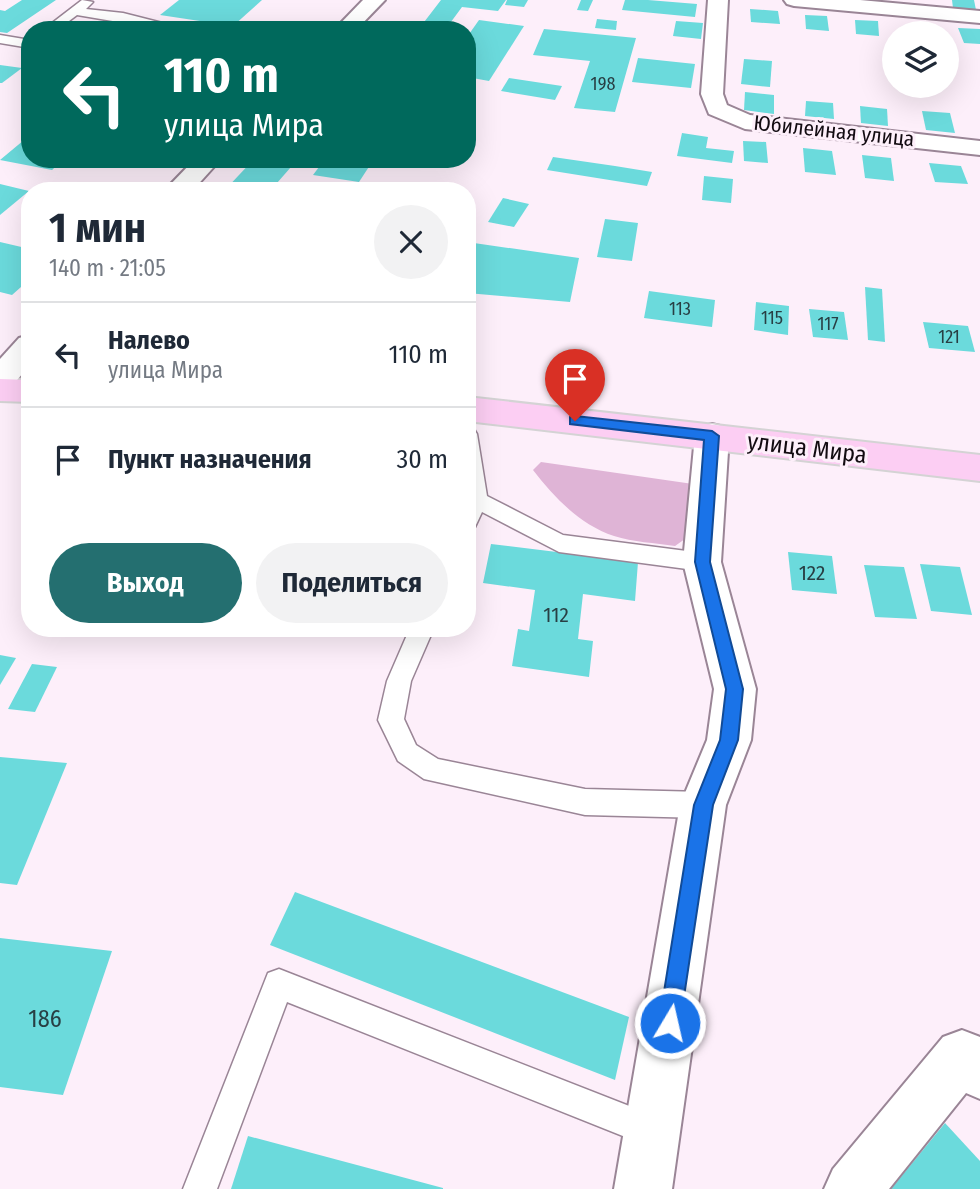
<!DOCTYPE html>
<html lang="ru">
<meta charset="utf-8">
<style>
body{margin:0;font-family:"Fira Sans Condensed",sans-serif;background:#f2f2f3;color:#1f2937;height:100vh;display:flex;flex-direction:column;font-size:26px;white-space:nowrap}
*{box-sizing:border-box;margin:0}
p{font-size:23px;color:#747a83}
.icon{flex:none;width:38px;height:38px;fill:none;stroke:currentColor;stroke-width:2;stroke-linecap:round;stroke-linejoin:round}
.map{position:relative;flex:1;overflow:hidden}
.sheet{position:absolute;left:21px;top:182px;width:455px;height:455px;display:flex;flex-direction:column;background:#fff;border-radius:28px;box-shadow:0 7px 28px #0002}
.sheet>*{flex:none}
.guide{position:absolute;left:21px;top:21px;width:455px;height:147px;border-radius:28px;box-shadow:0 7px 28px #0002;background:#00695c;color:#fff;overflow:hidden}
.controls{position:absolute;left:882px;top:21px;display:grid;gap:14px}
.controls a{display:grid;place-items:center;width:77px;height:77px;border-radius:50%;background:#fff;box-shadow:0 7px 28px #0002;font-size:35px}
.pin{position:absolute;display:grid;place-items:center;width:60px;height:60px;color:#fff;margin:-72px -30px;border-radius:50% 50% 50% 0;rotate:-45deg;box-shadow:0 0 7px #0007}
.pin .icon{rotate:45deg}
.me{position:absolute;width:77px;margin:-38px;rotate:9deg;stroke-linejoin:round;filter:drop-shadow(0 0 5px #0008)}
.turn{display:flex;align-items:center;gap:24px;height:147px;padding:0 28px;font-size:32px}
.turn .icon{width:91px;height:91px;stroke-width:2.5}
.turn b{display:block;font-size:49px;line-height:60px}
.round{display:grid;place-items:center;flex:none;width:74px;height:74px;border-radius:37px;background:#f2f2f3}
.head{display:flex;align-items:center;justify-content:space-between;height:119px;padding:0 28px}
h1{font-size:42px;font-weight:700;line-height:52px}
.cta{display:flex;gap:14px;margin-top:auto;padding:14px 28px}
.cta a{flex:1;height:80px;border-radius:42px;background:#246f70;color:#fff;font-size:28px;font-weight:700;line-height:80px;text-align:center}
.cta a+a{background:#f2f2f3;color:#1f2937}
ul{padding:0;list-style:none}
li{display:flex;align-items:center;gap:21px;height:105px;padding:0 28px;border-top:2px solid #e0e1e3}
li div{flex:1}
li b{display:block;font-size:26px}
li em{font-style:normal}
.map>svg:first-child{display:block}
.green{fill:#dfb4d6}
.building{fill:#6bdadc}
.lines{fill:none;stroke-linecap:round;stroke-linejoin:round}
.lane-casing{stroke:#9a8596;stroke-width:3}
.street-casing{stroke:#9a8596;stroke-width:4}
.secondary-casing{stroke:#9a8596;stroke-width:4}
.primary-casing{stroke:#d4d3d4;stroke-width:4}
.lane{fill:#fff;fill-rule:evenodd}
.street{fill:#fff;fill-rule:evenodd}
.secondary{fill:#fff;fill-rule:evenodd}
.primary{fill:#fccef3;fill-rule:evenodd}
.route{fill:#1a73e8;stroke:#114b97;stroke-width:2}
.labels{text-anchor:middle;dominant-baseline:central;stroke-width:6;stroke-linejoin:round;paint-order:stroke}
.far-number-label{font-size:18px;fill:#283f44}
.far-street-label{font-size:21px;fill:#120b11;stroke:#fdeffa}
.number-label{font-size:21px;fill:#283f44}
.street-label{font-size:24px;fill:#120b11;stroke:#fdeffa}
.near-number-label{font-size:24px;fill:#283f44}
</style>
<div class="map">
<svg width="980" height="1189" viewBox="0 0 980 1189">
<rect width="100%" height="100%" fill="#fdeffa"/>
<path class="green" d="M541,462L693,484L692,534L675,546C655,543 633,542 614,536C580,525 554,497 533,470Z"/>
<g class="building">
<polygon points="22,0 56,0 7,33 0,32 0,10 5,11"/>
<polygon points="262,0 233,26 160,15 179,0"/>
<polygon points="441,0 506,0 498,11 462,7 445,30 418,30"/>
<polygon points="507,0 528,0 524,7 505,5"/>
<polygon points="581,0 593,0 588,11 577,10"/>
<polygon points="625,0 648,0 697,4 695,17 622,10"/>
<polygon points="952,0 974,0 976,10 953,8"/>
<polygon points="750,9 778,11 780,24 751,22"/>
<polygon points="805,15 827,16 829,31 806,29"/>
<polygon points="597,19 617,21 616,30 595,28"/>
<polygon points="479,20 524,26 489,81 467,77 467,37"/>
<polygon points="855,20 878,21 879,36 856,34"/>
<polygon points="676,21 703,23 701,39 673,36"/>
<polygon points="119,23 138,26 134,30 110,30"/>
<polygon points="908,25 933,27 934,33 910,33"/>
<polygon points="958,28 980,29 980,44 964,43"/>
<polygon points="544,29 636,38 615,112 574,108 590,61 533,55"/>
<polygon points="638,58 695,64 691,88 632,82"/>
<polygon points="744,59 772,61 770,87 741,84"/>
<polygon points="0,65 22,68 2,83 0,83"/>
<polygon points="509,78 562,86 555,100 501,91"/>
<polygon points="745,92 774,95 774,114 744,110"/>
<polygon points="806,101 833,103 834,119 805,116"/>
<polygon points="860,106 887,109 888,126 861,123"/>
<polygon points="922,111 950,113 955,133 926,130"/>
<polygon points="682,133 708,137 706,148 734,151 732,163 677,156"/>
<polygon points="30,135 30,159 64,159 52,170 0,160"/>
<polygon points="743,141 766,142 768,163 744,161"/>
<polygon points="803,148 832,151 836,175 805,172"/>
<polygon points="862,155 891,158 894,181 865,178"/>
<polygon points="553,157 615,166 652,172 647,186 547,170"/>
<polygon points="254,159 298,159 270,191 224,191"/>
<polygon points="325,159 374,159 359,182 313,175"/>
<polygon points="929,163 961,166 968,184 935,182"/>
<polygon points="704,176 733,179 731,203 702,200"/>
<polygon points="0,184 29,191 0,215"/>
<polygon points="503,198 529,204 514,227 488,222"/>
<polygon points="605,219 638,223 632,261 597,257"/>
<polygon points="0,242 30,249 30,279 12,295 0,292"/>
<polygon points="467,242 579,258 570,302 467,293"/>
<polygon points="865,287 882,289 885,342 868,340"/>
<polygon points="649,291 715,300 712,327 644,318"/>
<polygon points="756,302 789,306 788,335 754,330"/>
<polygon points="809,309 844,312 848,340 813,337"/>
<polygon points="923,322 968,326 975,352 929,348"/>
<polygon points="491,544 638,562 635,601 583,594 578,639 593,641 589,677 512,666 518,629 529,631 535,590 483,583"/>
<polygon points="788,552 832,556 837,594 792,590"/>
<polygon points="920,564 960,567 972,615 931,611"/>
<polygon points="864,565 904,567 917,619 875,617"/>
<polygon points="0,655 16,658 0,685"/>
<polygon points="32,664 57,667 35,712 8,709"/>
<polygon points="0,757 67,763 17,885 0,883"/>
<polygon points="295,892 629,1017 615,1080 270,945"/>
<polygon points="0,938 112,951 63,1095 0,1087"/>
<polygon points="945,1123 980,1161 980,1189 891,1189"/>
<polygon points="248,1136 443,1188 443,1189 231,1189"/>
</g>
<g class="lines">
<defs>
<g id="lane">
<polygon points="82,0 93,2 86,9 123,13 190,30 166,30 77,15 57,30 43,30"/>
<polygon points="0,35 30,40 30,48 0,43"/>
<polygon points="467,427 474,429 477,434 487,496 563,535 702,553 710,556 713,562 710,568 702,571 559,552 482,512 475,527 467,529"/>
<polygon points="410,628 434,628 411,681 404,719 416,745 438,759 585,789 703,792 712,796 716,805 712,814 703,818 585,815 424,779 398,761 378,720 387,681"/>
<polygon points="279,969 665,1120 669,1132 665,1144 653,1148 287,1002 217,1189 183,1189 268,973"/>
</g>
<g id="street">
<polygon points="708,0 728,0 723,94 727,105 750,115 980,141 980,155 745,129 709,114 701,94"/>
<polygon points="784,0 860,0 980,11 980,23 794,6 787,4"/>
<polygon points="712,424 724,427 729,436 721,562 756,689 751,740 726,805 672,1189 614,1189 680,805 707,740 714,689 683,562 695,436 700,427"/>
<polygon points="962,1030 980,1037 980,1099 966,1093 889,1189 824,1189 833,1169 943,1037"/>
</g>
<g id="secondary">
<polygon points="363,0 385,0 356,30 334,30"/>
<polygon points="195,159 221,159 192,191 164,191"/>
<polygon points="30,335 30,365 11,387 0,390 0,359 19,338"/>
</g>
<g id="primary">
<polygon points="0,379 30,380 30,402 0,401"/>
<polygon points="467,397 980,455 980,481 467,421"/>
</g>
</defs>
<use href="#lane" class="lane-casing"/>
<use href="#street" class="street-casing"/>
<use href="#secondary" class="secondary-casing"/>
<use href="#primary" class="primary-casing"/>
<use href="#lane" class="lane"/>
<use href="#street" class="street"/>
<use href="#secondary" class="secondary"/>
<use href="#primary" class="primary"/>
</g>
<polygon class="route" points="575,416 712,431 719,436 710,562 743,689 738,740 713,805 680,1023 677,1031 670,1034 662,1031 659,1023 694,805 720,740 726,689 695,562 704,440 570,424 570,417"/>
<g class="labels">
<g class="far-number-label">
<text x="603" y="84">198</text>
<text x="680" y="309">113</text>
<text x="772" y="318">115</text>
<text x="828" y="324">117</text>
<text x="949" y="337">121</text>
</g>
<g class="far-street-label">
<text transform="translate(834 131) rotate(6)">Юбилейная улица</text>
</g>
<g class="number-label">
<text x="812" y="573">122</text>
<text x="556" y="615">112</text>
</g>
<g class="street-label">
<text transform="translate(807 448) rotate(7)">улица Мира</text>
</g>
<g class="near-number-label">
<text x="45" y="1019">186</text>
</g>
</g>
</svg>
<div class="controls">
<a><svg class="icon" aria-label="layers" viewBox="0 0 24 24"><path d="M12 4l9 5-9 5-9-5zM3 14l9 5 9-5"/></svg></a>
</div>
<div class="pin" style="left:575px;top:421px;background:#d93025"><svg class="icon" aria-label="arrive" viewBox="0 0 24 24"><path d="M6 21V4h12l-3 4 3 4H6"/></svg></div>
<svg class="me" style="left:670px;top:1023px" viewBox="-20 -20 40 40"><circle r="17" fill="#1a73e8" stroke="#fff" stroke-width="3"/><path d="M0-11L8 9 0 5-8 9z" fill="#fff"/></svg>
<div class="guide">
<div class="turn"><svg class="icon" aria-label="left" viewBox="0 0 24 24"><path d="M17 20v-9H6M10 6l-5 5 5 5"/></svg><div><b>110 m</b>улица Мира</div></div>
</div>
<section class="sheet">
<div class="head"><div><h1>1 мин</h1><p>140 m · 21:05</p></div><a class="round"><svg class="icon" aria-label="close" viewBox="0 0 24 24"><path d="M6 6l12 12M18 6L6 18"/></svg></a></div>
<ul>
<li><svg class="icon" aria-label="left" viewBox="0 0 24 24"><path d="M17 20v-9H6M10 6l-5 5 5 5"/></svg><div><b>Налево</b><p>улица Мира</p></div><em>110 m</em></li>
<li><svg class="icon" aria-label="arrive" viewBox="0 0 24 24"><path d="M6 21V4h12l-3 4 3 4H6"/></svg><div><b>Пункт назначения</b></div><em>30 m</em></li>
</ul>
<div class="cta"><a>Выход</a><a>Поделиться</a></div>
</section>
</div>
